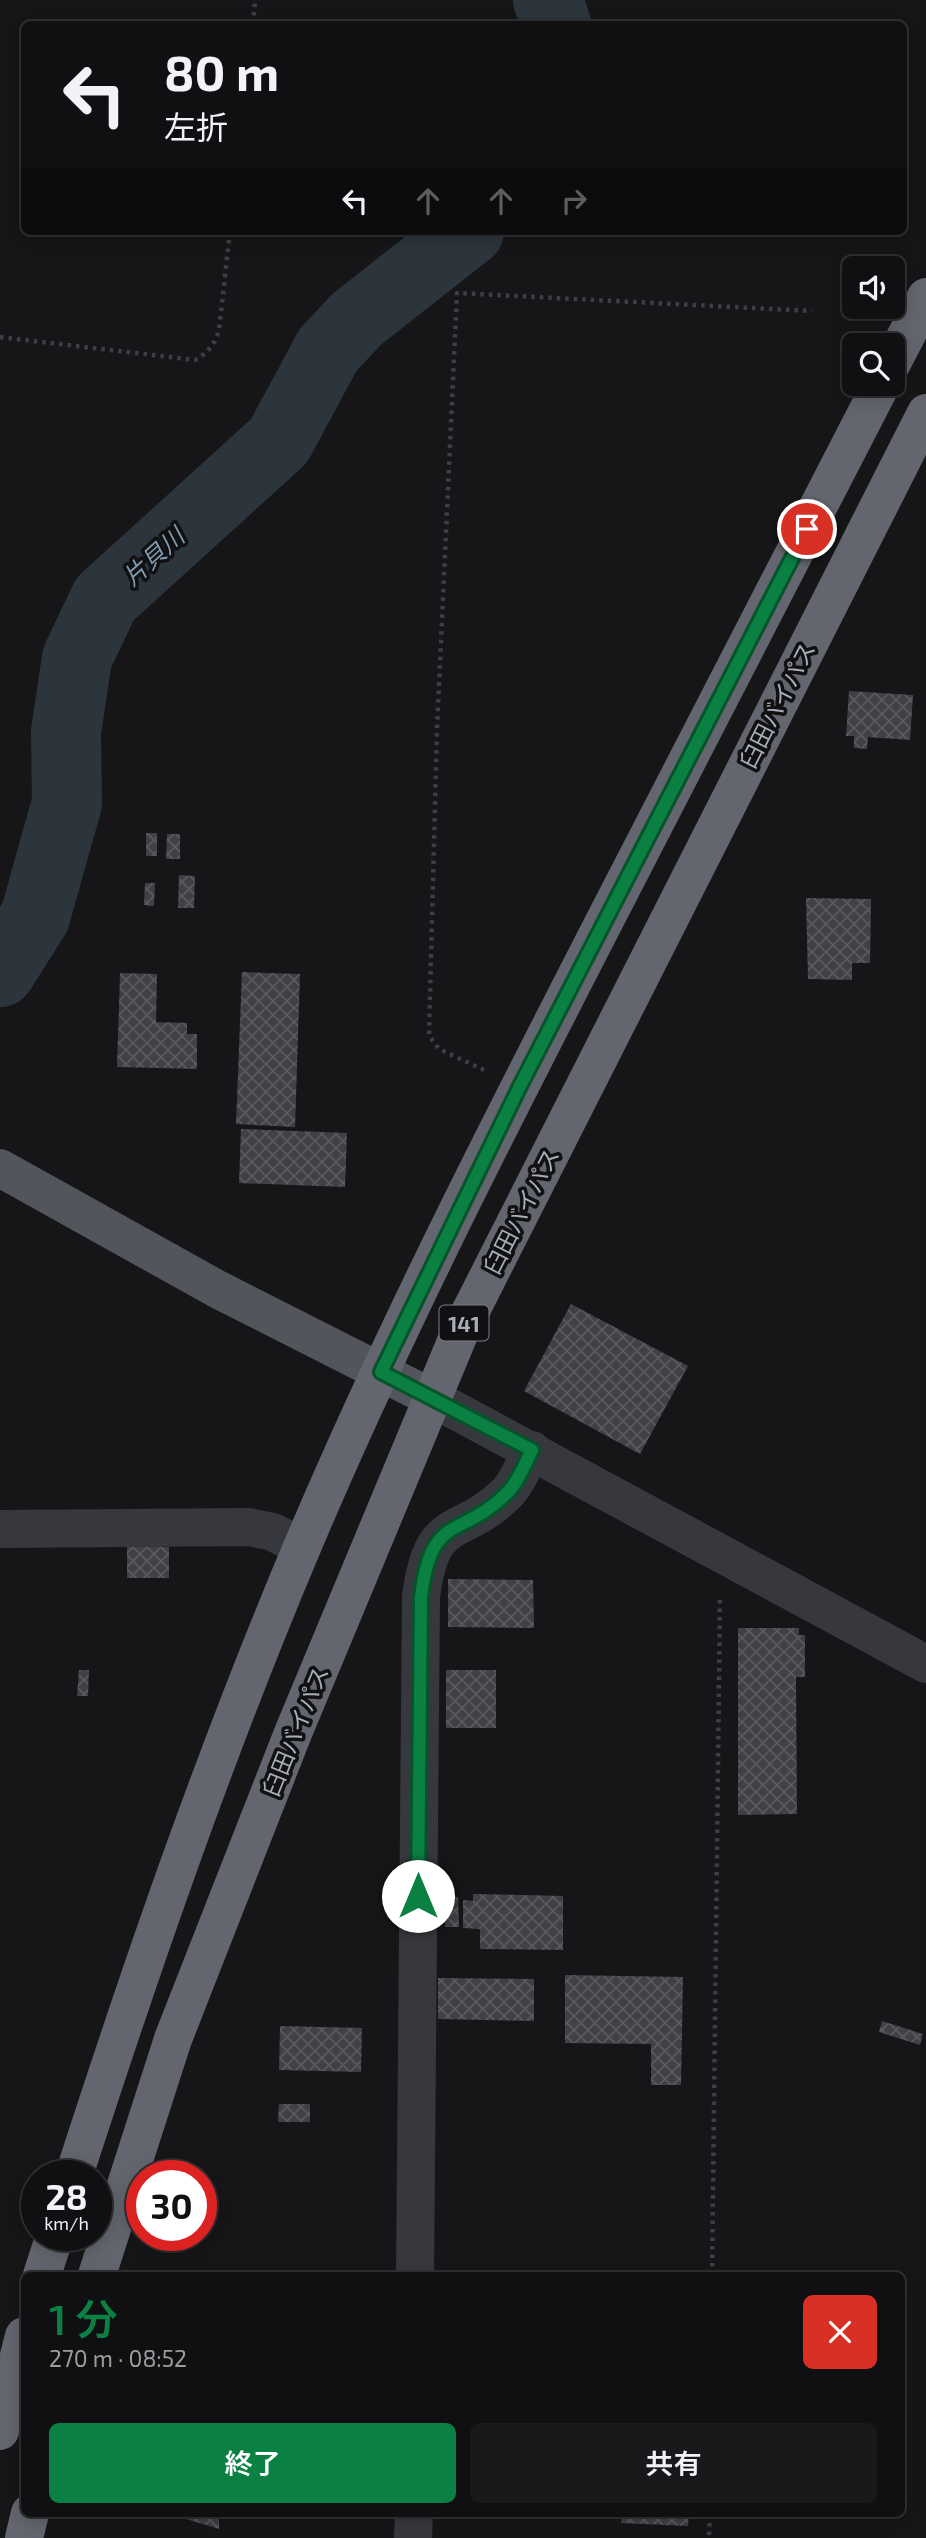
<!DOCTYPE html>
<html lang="ja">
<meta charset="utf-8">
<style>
body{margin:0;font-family:"Exo 2","Noto Sans JP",sans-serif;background:#19191b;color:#f1f3f6;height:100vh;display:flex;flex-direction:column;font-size:26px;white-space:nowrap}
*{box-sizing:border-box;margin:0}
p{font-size:23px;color:#9c9d9f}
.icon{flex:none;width:38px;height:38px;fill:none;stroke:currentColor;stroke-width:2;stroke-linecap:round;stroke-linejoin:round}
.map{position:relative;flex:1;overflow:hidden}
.side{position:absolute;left:21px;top:2272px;width:884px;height:245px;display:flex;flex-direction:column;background:#101012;border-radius:10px;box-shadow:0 4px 18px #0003,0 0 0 2px #303032}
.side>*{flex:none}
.hud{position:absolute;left:21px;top:21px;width:886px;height:214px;border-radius:10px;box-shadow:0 4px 18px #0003,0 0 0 2px #303032;background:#101012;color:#f1f3f6;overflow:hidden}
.tools{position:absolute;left:842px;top:256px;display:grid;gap:14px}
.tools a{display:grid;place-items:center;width:63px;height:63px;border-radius:10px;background:#101012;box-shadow:0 4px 18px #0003,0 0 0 2px #303032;font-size:35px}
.speed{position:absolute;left:21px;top:2160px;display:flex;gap:14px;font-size:35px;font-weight:700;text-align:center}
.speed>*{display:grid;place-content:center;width:91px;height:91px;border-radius:50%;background:#101012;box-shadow:0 4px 18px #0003,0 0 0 2px #303032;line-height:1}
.speed small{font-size:18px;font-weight:400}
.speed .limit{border:10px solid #d22;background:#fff;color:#111}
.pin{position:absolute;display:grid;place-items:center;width:60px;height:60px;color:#fff;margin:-30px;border:4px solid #fff;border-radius:50%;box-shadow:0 2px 7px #0007}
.me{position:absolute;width:77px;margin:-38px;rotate:0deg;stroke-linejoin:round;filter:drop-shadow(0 0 5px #0008)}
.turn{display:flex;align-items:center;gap:24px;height:147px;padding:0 28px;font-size:32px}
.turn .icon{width:91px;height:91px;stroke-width:2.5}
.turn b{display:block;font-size:49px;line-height:60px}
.lanes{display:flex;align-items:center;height:66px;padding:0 28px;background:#0003;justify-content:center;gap:35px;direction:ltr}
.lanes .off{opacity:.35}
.round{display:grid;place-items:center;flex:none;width:74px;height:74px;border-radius:10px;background:#19191b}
.head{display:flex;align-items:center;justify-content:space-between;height:119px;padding:0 28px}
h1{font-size:42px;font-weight:600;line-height:52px;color:#0b8043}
.action{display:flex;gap:14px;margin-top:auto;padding:14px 28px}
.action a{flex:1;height:80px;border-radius:10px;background:#0b8043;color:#fff;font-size:28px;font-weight:600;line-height:80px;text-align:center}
.action a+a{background:#19191b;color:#f1f3f6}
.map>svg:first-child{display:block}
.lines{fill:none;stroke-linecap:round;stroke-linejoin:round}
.river{stroke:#2c353c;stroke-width:70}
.building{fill:url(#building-cross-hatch)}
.path{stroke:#3d3f44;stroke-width:4.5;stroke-dasharray:3.5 5;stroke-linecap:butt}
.minor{stroke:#37383d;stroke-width:38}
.major{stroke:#53555c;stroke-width:38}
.highway{stroke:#63666e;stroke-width:38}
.route-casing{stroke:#07532c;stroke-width:18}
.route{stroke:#0b8043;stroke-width:12}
.labels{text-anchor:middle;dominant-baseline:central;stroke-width:7;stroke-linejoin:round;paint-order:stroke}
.shield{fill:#111113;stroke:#7b7e86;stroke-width:2}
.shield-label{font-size:21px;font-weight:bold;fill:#a8adb8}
.street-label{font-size:23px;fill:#a8adb8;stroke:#111113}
.water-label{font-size:24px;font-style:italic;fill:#7f9bb3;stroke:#111113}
</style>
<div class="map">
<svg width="926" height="2538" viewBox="0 0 926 2538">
<defs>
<pattern id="building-cross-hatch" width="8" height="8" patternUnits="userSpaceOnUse" patternTransform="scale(1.75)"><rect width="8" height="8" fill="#404145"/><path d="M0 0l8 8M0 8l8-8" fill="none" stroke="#595a5e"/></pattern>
</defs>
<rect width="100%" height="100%" fill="#161618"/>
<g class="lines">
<g class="river">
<polyline points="548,0 556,24"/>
<polyline points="0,972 35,917 67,803 66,732 77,658 105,599 279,441 328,350 357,319 469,231"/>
</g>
</g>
<g class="building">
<polygon points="849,691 913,695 910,740 868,737 867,749 854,748 854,736 846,736"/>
<rect x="146" y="833" width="11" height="23"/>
<polygon points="167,834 180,834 180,859 166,859"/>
<polygon points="179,875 195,876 194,908 178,908"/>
<polygon points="145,883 155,883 154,906 144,905"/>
<polygon points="806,898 871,899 870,963 852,963 852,980 808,979"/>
<polygon points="242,972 300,974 295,1127 236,1124"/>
<polygon points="120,973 157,974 156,1022 187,1023 187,1034 197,1034 197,1069 117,1067"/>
<polygon points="241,1129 347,1133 345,1187 239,1183"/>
<polygon points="571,1304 688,1366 640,1454 524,1391"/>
<polygon points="127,1546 169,1547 169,1578 127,1578"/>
<polygon points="448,1579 533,1580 534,1628 448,1627"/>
<polygon points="738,1628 799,1628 799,1635 805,1635 805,1677 796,1677 797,1814 738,1815"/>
<polygon points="79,1670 89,1670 88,1696 77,1696"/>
<rect x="446" y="1670" width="50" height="58"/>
<polygon points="473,1894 563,1896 563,1950 480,1949 480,1929 463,1928 463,1900 473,1901"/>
<polygon points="446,1897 458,1897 459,1927 445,1927"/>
<polygon points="565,1975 683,1977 681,2085 651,2085 651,2044 565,2043"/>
<polygon points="438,1978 534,1979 534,2021 438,2019"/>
<polygon points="882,2021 923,2034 920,2045 879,2032"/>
<polygon points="280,2026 362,2028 361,2072 279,2070"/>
<polygon points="279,2104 310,2104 310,2122 278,2122"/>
<polygon points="166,2513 257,2513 257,2517 219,2517 219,2529"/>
<polygon points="537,2513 577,2513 577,2519 536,2518"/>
<polygon points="622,2513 689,2513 688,2526 621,2523"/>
</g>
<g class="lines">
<g class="path">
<polyline points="253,24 255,0"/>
<path d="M0,337L195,360C208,353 215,344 219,330L230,231"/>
<polyline points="484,1070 439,1049 429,1036 437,729 457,293 812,311"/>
<polyline points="712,2275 720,1597"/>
<polyline points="709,2535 710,2513"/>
</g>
<g class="minor">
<polyline points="434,1399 926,1664"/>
<polyline points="0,1529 249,1527 273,1532 302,1547"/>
<path d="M415,2275L421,1597C432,1510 460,1541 508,1492C518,1481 525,1463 532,1450"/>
<polyline points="413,2538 414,2513"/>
</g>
<polyline class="major" points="0,1168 217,1289 434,1399"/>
<g class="highway">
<polyline points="892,363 926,297"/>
<path d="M74,2175C142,1965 214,1756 300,1552C391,1336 498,1128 605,920C698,741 790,562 882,383"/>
<polyline points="42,2275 55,2235"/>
<polyline points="97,2275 173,2039 293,1733 460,1332 926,413"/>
<polyline points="0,2431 24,2336"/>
<polyline points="24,2538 30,2513"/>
</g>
</g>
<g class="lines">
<defs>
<path id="route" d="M418,1896L421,1597C431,1511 461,1540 508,1492C518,1482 525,1464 532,1450L381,1372L520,1086L807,529"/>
</defs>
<use href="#route" class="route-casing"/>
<use href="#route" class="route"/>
</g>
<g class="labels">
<rect class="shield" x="439.5" y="1305.5" width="49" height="35" rx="5"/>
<g class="shield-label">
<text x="464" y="1323">141</text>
</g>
<g class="street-label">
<text transform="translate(777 705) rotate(-63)">臼田バイパス</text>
<text transform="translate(521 1211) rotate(-63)">臼田バイパス</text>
<text transform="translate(295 1731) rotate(-68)">臼田バイパス</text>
</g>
<g class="water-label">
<text transform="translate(153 556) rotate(-42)">片貝川</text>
</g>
</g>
</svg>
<div class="tools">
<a><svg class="icon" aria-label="sound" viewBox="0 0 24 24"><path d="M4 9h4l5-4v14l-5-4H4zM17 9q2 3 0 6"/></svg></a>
<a><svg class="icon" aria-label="search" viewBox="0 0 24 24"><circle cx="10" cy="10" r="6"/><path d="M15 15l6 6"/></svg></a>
</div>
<div class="speed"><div>28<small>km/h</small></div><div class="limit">30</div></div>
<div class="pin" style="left:807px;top:529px;background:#d93025"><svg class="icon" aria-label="arrive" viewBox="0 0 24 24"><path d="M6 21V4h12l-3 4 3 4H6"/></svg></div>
<svg class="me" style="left:418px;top:1896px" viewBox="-20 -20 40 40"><circle r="19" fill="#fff"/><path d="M0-13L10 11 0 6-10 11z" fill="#0b8043"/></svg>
<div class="hud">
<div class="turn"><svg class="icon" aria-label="left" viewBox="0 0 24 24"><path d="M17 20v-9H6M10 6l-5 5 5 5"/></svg><div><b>80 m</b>左折</div></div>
<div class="lanes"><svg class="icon" aria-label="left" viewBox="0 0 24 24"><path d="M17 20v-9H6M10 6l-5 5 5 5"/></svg><svg class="icon off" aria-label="ahead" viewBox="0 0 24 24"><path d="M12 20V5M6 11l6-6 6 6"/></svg><svg class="icon off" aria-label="ahead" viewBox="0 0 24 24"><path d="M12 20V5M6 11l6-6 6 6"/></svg><svg class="icon off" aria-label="right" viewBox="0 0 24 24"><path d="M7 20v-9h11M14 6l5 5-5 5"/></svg></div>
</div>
<section class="side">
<div class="head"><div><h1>1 分</h1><p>270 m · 08:52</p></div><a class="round" style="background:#d93025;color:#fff"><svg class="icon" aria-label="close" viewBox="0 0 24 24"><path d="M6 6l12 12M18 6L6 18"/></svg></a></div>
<div class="action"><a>終了</a><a>共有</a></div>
</section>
</div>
